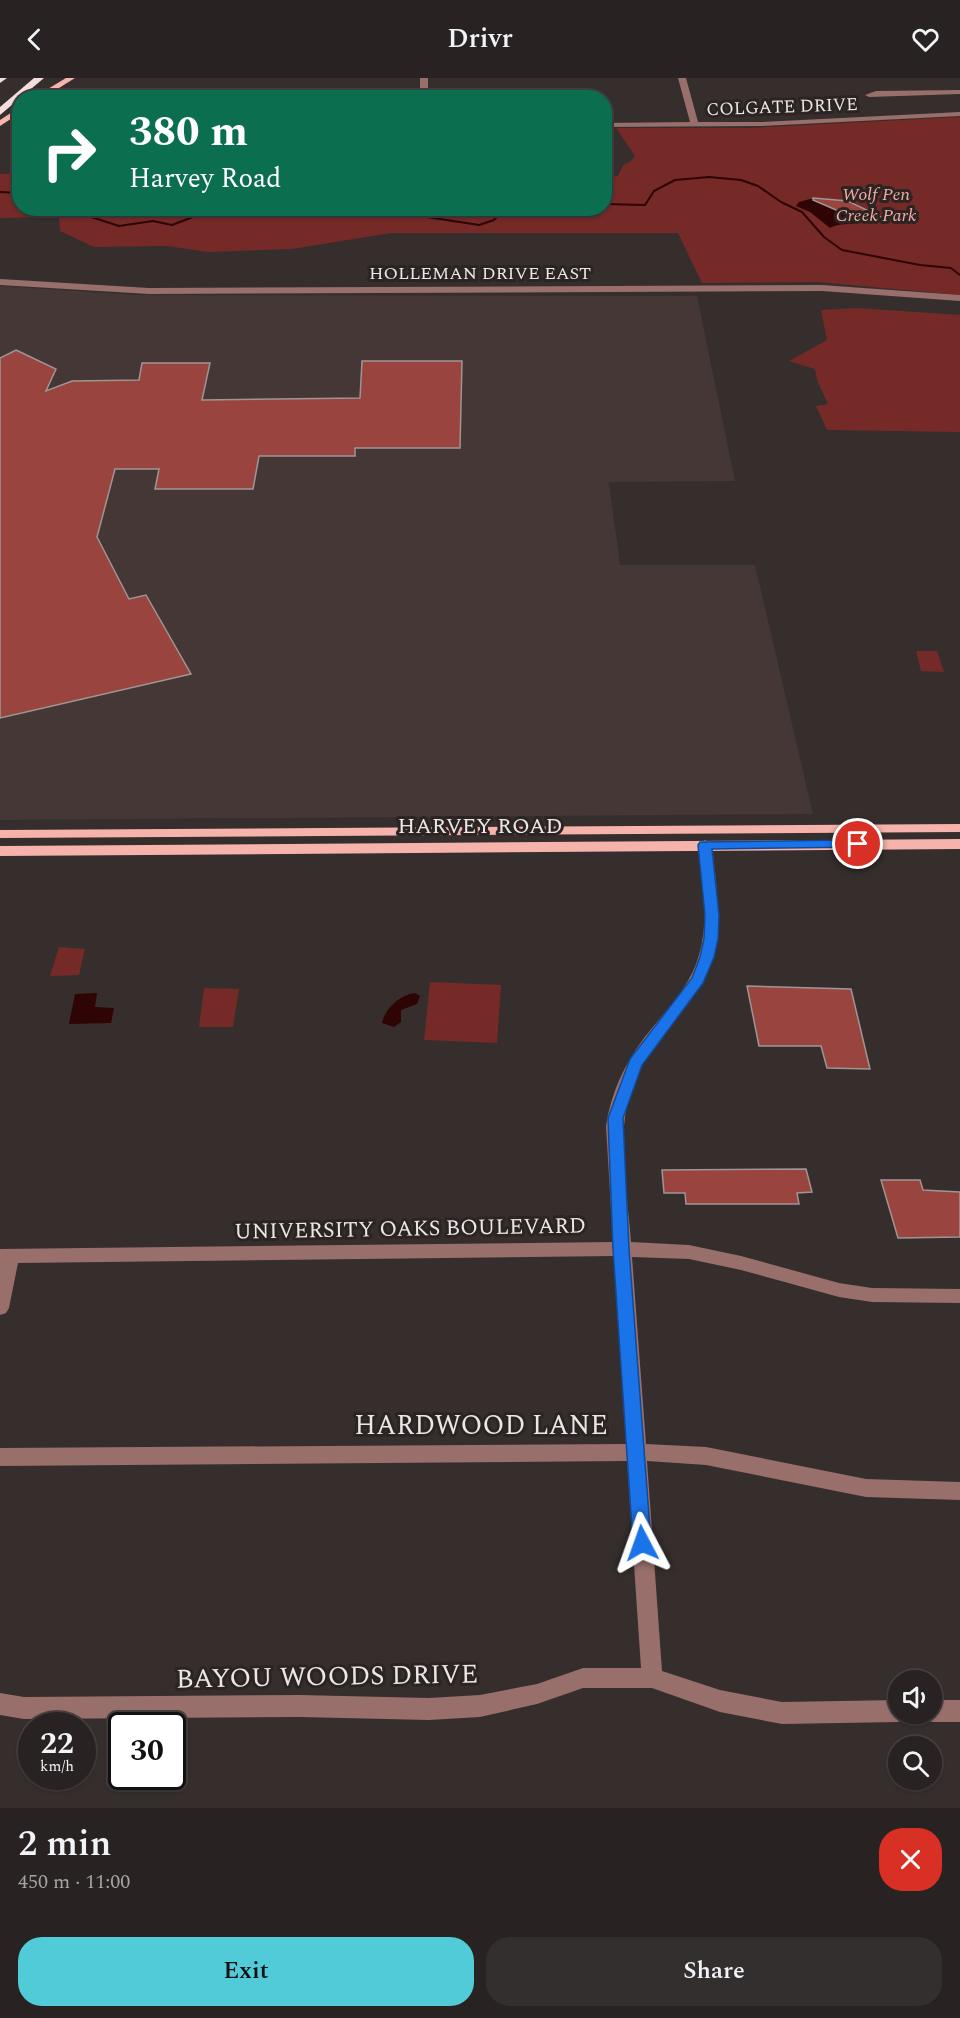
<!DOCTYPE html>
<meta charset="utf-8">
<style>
body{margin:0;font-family:Spectral,serif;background:#342f2f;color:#f1f3f6;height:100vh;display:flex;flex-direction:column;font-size:22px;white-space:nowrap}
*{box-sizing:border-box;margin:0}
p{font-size:20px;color:#a5a4a5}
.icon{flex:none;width:33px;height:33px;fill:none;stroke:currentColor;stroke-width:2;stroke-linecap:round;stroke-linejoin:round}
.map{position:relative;height:1730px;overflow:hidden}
.details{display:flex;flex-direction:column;background:#282222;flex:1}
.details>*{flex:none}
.top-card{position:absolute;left:12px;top:12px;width:600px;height:126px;border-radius:24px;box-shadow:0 2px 4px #0004,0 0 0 2px #443f40;background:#0b6e4f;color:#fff;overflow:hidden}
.buttons{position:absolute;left:888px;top:1592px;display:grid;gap:12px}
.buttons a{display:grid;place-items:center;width:54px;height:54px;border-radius:50%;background:#282222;box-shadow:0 2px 4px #0004,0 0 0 2px #443f40;font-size:30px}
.speed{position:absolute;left:18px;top:1634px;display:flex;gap:12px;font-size:30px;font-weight:700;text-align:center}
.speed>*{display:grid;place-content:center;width:78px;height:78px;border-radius:50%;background:#282222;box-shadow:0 2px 4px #0004,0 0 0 2px #443f40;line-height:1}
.speed small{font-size:15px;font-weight:400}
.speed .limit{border:3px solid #111;border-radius:9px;background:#fff;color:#111}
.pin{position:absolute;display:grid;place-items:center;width:51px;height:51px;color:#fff;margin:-26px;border:3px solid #fff;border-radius:50%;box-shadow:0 2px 6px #0007}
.me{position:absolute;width:66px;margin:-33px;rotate:356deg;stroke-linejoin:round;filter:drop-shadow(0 0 4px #0008)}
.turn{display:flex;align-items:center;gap:21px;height:126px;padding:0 18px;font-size:27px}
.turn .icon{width:78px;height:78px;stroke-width:2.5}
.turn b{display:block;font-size:42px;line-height:51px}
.round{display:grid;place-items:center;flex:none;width:63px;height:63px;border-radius:24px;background:#342f2f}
.summary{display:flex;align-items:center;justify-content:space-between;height:102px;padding:0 18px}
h1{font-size:36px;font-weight:600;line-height:45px}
.button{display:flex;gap:12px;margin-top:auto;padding:12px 18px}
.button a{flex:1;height:69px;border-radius:24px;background:#52cbd9;color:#111;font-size:24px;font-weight:600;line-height:69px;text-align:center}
.button a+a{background:#342f2f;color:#f1f3f6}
header{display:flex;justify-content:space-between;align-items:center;height:78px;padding:0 18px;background:#282222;font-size:27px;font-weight:600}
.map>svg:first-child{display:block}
.built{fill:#443736}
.green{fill:#752a27}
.water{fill:#2f0404}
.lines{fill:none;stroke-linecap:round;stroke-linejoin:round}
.stream{stroke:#2f0404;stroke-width:2}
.building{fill:#9a443f;stroke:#9e9695;stroke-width:1.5}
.minor{fill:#986f6b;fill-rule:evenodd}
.major{fill:#f5b3ab;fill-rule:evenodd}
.highway{fill:#f3dedc;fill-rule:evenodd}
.route{fill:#1a73e8;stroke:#114b97;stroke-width:1.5}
.labels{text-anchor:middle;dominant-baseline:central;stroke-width:6;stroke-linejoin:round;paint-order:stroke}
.far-street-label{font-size:18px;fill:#ebe7e6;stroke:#2b2423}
.far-park-label{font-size:18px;font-style:italic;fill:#f5aca4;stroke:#2b2423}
.street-label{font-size:22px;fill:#ebe7e6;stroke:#2b2423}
.near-street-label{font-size:27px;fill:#ebe7e6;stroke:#2b2423}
</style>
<header><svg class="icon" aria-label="back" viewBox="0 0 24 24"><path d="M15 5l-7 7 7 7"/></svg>Drivr<svg class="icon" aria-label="heart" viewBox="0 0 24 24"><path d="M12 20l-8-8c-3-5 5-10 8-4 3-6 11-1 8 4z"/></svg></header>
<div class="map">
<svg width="960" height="1730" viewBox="0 0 960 1730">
<rect width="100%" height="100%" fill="#352e2d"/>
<polygon class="built" points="0,208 140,217 697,218 735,403 609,404 620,487 755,487 813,736 0,742"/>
<g class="green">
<polygon points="960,39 960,217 818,204 702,205 678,155 391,155 292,171 208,174 167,168 94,169 60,153 59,139 0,140 0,96 19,95 20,130 604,130 605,100 618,98 623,87 630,84 635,78 616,50 748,50"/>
<polygon points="857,230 960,237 960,354 827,352 816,328 828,326 817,302 815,291 789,283 827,262 821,232"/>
<polygon points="916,573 937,573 944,594 921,593"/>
<polygon points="59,869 85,871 79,897 50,898"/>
<polygon points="430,904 501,907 497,965 424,962"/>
<polygon points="204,910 239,911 233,949 199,949"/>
</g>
<g class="water">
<path d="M810,121L853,124L869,133V141C856,149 842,143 830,150L810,134L796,128L799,124Z"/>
<polygon points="97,915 95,929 114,930 111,945 69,946 75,916"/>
<path d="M415,915L420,918L417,926L401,932V944L394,949L382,945C385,930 400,917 415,915Z"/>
</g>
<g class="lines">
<g class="stream">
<polyline points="0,114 20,115"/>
<polyline points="604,126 645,127 654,113 675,102 709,99 741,102 758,108 781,124 802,134 824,159 842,172 920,187 951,190 960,197"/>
<polyline points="75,130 79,135 119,148 153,143 172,147 198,137 243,139 256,133 317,135 388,133 479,147 494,142 505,130"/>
</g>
</g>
<g class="building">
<polygon points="813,120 848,123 881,139 843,135 813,122"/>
<polygon points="16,272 56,291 46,313 72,303 139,302 142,285 210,285 202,322 360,320 362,283 462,283 460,370 355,370 355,378 259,378 253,411 155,411 159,391 115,391 97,459 129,521 146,517 191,596 0,640 0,280"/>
<polygon points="747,908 851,911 870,991 827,990 821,968 759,968"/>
<polygon points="806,1091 812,1114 797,1115 799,1126 686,1126 685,1115 664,1115 662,1092"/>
<polygon points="881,1102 920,1102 923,1112 960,1114 960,1159 898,1160"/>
</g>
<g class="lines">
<g class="minor">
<rect x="420" y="0" width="8" height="20"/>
<polygon points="678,0 686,0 698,44 761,44 960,34 960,38 761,48 604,49 604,45 690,44"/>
<polygon points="960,12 960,16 869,19 865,17 876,13"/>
<polygon points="0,201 149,210 822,207 960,217 960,223 822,213 149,216 0,207"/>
<path d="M705,762L712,767C717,815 726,860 702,905C685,934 659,958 642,987C611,1040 627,1106 631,1164L689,1167L741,1178L839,1205L872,1210L960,1211V1225L872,1224L839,1219L741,1192L689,1181L632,1179L646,1366L706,1369L866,1401L960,1404V1422L866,1419L706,1387L647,1383L662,1593L720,1612L782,1624L898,1622V1635H908L906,1640L898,1644L782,1646L720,1634L652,1610H583L537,1626L480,1639L429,1642L300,1639L24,1641L0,1637V1615L24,1619L300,1617L429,1620L480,1617L537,1606L583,1590H641L627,1383L0,1388V1370L626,1366L614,1178L18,1185L9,1230L6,1235L0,1237V1171L613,1164L606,1048C611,1015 624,987 644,960C664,934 690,910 699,877C710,841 701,803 698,767Z"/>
<polygon points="932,1622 960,1622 960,1644 932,1644 924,1640 922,1635 932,1635"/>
</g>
<g class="major">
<polygon points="66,0 75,0 43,20 33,20"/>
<polygon points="20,29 20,35 0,48 0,42"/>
<polygon points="960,746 960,754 0,760 0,752"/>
<polygon points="960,761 960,771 0,778 0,768"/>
</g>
<g class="highway">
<polygon points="0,0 7,0 0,5"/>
<polygon points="34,0 44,0 0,37 0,29"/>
</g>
</g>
<polygon class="route" points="858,762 864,766 863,769 712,771 719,837 718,861 714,879 703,905 642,987 623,1040 629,1171 651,1465 648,1471 642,1473 636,1471 633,1465 613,1171 608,1040 630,981 692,900 700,879 704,861 705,837 698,767 700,764"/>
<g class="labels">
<g class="far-street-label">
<text transform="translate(782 29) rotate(-2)">COLGATE DRIVE</text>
<text x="480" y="195">HOLLEMAN DRIVE EAST</text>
</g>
<g class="far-park-label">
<text x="876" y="116">Wolf Pen<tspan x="876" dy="21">Creek Park</tspan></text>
</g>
<g class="street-label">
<text x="480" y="748">HARVEY ROAD</text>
<text transform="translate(410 1151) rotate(-1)">UNIVERSITY OAKS BOULEVARD</text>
</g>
<g class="near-street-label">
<text x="481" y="1348">HARDWOOD LANE</text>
<text transform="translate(327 1599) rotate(-1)">BAYOU WOODS DRIVE</text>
</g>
</g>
</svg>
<div class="buttons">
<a><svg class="icon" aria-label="sound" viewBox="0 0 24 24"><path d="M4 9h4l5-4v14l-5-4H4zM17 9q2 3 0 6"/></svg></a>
<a><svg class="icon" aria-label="search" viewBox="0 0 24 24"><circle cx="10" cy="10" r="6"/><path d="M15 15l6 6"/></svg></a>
</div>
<div class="speed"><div>22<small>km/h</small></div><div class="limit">30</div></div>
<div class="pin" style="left:858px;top:766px;background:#d93025"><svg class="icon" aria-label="arrive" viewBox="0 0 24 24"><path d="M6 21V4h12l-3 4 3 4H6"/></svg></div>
<svg class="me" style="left:642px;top:1465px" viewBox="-20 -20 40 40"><path d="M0-17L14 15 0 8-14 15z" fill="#1a73e8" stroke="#fff" stroke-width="4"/></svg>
<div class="top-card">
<div class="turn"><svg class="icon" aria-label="right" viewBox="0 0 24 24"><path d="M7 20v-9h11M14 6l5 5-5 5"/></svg><div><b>380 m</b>Harvey Road</div></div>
</div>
</div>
<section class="details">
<div class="summary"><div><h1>2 min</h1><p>450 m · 11:00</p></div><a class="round" style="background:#d93025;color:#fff"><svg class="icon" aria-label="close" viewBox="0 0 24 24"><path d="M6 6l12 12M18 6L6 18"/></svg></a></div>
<div class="button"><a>Exit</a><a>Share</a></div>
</section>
